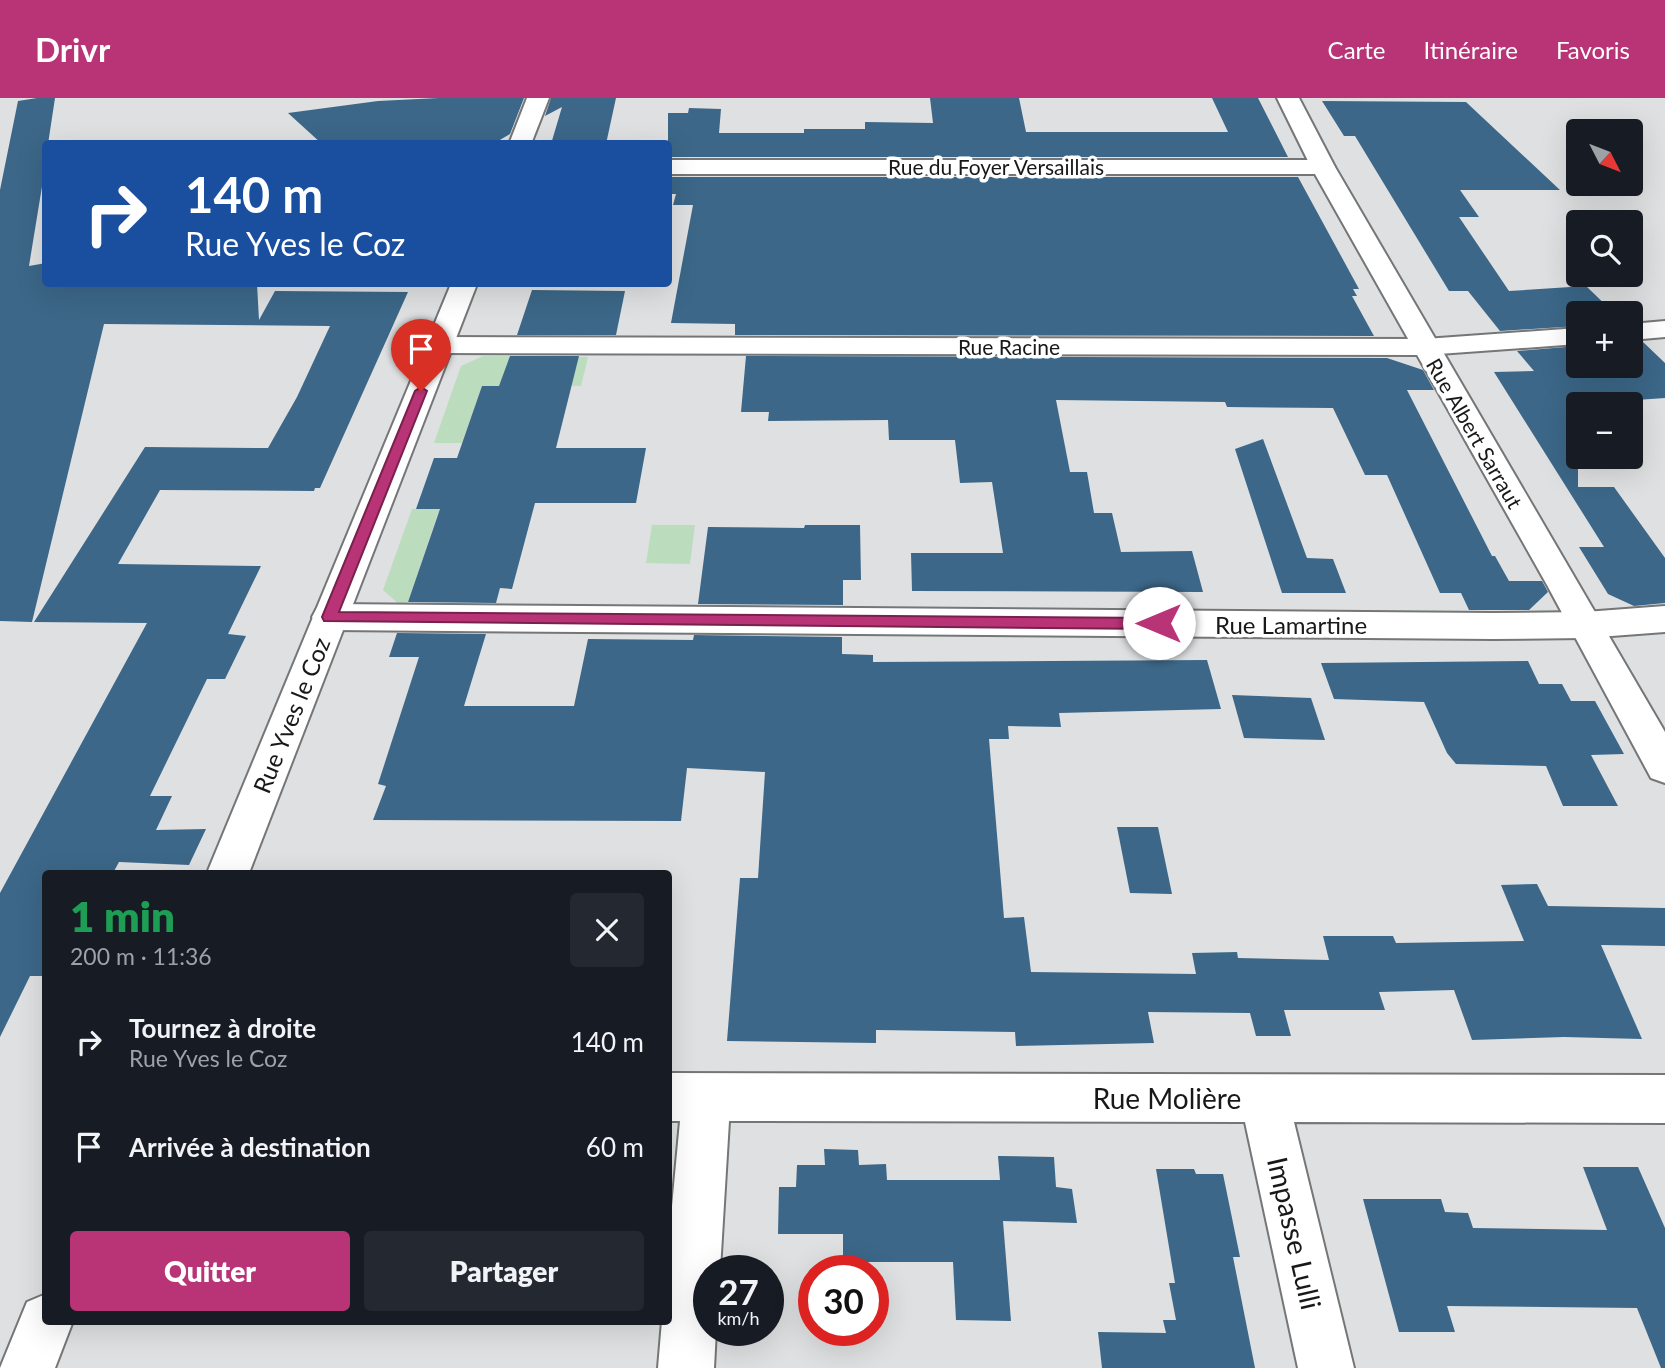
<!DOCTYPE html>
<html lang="fr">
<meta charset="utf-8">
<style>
body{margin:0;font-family:Lato,sans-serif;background:#242831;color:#f1f3f6;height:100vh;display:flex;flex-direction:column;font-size:26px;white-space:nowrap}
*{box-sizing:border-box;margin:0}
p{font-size:23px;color:#9ea1a6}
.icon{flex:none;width:38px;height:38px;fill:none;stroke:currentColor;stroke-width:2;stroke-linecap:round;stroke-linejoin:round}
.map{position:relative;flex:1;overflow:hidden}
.drawer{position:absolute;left:42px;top:772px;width:630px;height:455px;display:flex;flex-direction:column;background:#171b24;border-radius:7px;box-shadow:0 7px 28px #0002}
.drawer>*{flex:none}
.hud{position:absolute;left:42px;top:42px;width:630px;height:147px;border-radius:7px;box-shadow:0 7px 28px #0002;background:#1a4fa0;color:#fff;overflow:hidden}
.needle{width:46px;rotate:132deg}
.buttons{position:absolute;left:1566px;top:21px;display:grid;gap:14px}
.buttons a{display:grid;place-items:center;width:77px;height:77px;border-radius:7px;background:#171b24;box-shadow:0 7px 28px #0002;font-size:35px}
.speed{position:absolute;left:693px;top:1157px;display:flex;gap:14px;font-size:35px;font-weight:700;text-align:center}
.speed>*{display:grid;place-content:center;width:91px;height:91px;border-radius:50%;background:#171b24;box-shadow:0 7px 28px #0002;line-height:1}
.speed small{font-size:18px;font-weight:400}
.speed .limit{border:10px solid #d22;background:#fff;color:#111}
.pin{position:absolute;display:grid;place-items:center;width:60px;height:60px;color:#fff;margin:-72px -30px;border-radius:50% 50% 50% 0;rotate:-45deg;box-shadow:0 0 7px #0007}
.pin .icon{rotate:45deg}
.me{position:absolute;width:77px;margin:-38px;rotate:270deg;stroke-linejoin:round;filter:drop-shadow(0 0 5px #0008)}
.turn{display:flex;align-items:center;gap:24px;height:147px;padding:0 28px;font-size:32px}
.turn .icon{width:91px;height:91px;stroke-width:2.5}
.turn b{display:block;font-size:49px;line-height:60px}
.round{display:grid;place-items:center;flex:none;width:74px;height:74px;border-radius:7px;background:#242831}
.summary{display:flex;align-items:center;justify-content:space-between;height:119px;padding:0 28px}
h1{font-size:42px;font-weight:800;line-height:52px;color:#1e9e55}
.cta{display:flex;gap:14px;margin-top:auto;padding:14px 28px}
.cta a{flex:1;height:80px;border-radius:7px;background:#b93377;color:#fff;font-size:28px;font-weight:800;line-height:80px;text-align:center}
.cta a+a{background:#242831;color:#f1f3f6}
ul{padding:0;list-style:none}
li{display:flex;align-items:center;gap:21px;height:105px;padding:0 28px}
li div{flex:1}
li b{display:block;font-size:26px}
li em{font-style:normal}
header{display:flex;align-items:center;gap:42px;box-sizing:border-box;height:98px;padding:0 35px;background:#b93377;color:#fff}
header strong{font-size:33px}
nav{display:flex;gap:38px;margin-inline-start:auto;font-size:24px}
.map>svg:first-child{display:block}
.green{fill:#bcdcbe}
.building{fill:#3c6788}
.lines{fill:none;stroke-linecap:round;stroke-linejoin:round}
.minor-casing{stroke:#747677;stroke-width:4}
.major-casing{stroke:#747677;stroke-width:4}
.minor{fill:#fff;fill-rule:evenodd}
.major{fill:#fff;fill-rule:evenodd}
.route{fill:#b93377;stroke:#78214d;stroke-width:2}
.labels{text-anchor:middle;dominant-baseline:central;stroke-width:7;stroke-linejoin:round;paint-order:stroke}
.far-street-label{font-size:21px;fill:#181819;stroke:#fff}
.street-label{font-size:24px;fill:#181819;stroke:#fff}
.near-street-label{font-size:28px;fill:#181819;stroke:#fff}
</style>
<header>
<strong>Drivr</strong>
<nav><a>Carte</a><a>Itinéraire</a><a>Favoris</a></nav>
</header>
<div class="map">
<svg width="1665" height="1270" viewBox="0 0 1665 1270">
<rect width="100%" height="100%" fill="#dfe0e1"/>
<g class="green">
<polygon points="483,258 588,259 581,288 482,288 475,309 482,320 471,320 462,345 434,345 461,268"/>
<polygon points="412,411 483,411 481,415 438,415 407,507 400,507 383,492"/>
<polygon points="652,427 695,427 690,466 646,465"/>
</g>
<g class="building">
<polygon points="37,0 55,0 48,46 46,46 46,64 29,168 46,165 46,186 257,186 259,222 275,193 408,194 320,390 315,390 314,393 160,392 118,466 261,468 228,536 246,538 225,581 207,581 150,698 172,698 156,732 206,731 189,767 119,764 113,775 46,775 46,878 30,878 0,939 0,795 147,525 34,524 145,349 268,350 297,299 330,228 104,226 32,524 0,523 0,92 18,3"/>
<polygon points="439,0 524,0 510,36 493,46 322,46 288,15 378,3"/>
<polygon points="551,0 616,0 606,46 551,46 562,9 545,18"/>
<polygon points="930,0 1019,0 1026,34 1228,34 1212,0 1258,0 1288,59 668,59 668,15 688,15 689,10 721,11 719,35 804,35 804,31 865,31 865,24 933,25"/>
<polygon points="1322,3 1466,4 1560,92 1460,92 1479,119 1459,119 1509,193 1586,188 1614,215 1578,215 1578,228 1500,233 1468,193 1449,193 1355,38 1344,38"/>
<polygon points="668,79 1298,79 1359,191 1353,191 1357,198 1352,198 1374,238 735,237 735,226 671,225 693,107 673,107 676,96 668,96"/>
<polygon points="532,192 625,193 616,237 517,237"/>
<polygon points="1643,244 1665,265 1665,300 1578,306 1578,389 1614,389 1665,460 1665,505 1634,508 1608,496 1579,449 1604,449 1494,274 1534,273 1517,253 1578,248 1578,268 1631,268 1631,245"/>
<polygon points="510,258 579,258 556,350 646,350 636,405 535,405 512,491 500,490 496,505 408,504 440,411 416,411 434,360 457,360 482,288 499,288"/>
<polygon points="746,258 1387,260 1423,272 1434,292 1407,292 1492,458 1495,458 1509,483 1542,483 1548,494 1529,512 1469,512 1461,495 1440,495 1387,377 1365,377 1333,310 1227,309 1225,304 1056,302 1070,374 1087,374 1094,415 1112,415 1121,454 1192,453 1203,494 912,493 911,455 1003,455 992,384 960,385 955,342 889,342 888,322 768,323 769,314 741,314"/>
<polygon points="1263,341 1307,460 1333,461 1346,495 1282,495 1235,351"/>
<polygon points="805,427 860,427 861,482 843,482 843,507 698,506 708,429 804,430"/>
<polygon points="397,535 486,536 464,608 574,608 588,541 693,542 694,537 842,539 842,556 873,557 873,564 1207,562 1221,611 1059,615 1061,629 1008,628 1009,641 989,641 1004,820 1024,819 1031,874 1196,876 1192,855 1237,854 1238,860 1329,862 1323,838 1393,838 1396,845 1524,843 1501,787 1537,786 1548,808 1665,810 1665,848 1601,847 1642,941 1564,939 1472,942 1454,892 1379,894 1385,912 1284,912 1291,938 1256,938 1250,915 1148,914 1154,945 1016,948 1015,934 876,932 876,945 727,943 740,780 758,780 765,674 687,670 681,723 373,722 386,688 378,686 419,559 389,559"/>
<polygon points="1528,563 1539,586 1562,586 1571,603 1595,603 1624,656 1591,657 1618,708 1563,708 1546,668 1456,666 1447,655 1424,604 1334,601 1321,565"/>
<polygon points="1232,597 1311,600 1325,642 1244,640"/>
<polygon points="1117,729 1158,729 1172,796 1130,795"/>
<polygon points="824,1051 858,1052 859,1067 886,1066 887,1082 1000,1082 998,1058 1054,1059 1056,1089 1072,1091 1077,1125 1003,1123 1011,1223 956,1222 953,1164 843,1164 843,1136 778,1136 779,1089 796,1089 797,1067 825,1067"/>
<polygon points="1583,1069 1638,1069 1665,1130 1665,1270 1661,1270 1637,1210 1447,1208 1455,1234 1399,1234 1363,1101 1441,1101 1445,1114 1468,1115 1473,1130 1607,1132"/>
<polygon points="1156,1071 1194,1071 1196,1076 1223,1076 1240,1159 1233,1159 1255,1270 1102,1270 1098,1234 1166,1235 1163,1222 1176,1222 1169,1185 1175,1185"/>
</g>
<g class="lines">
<defs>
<g id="minor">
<polygon points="668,62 1323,62 1331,64 1335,69 1331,74 1323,76 668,76"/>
<polygon points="1665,223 1665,239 1631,242 1631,226"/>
<polygon points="1578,230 1578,246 1425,257 440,255 430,253 426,247 430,241 440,239 1425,241"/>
<polygon points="330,506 1493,515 1585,514 1665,508 1665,534 1585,540 1493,541 330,532 317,528 312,519 317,510"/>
<polygon points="668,975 1665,977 1665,1025 1294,1024 1354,1270 1298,1270 1245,1024 729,1023 720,1172 709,1172 709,1232 716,1232 714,1270 658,1270 662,1223 668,1223 668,1151 680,1023 668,1023"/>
</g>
<g id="major">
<polygon points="527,0 549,0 531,46 509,46"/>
<polygon points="1277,0 1299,0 1335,69 1665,634 1665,685 1651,680 1547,487 1311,69"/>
<polygon points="451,186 477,186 249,775 207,775"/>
<polygon points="46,1196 46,1223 73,1223 55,1270 0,1270 27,1204"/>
</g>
</defs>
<use href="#minor" class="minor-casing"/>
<use href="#major" class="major-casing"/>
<use href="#minor" class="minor"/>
<use href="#major" class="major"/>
</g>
<polygon class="route" points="421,289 427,293 339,514 1159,520 1167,525 1159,531 324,523 322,519 415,293"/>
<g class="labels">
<g class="far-street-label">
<text x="996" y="68">Rue du Foyer Versaillais</text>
<text x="1009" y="248">Rue Racine</text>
<text transform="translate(1475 335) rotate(60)">Rue Albert Sarraut</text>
</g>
<g class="street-label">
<text x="1291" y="526">Rue Lamartine</text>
<text transform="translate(291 617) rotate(-68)">Rue Yves le Coz</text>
</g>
<g class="near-street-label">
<text x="1167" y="1000">Rue Molière</text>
<text transform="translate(1295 1135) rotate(77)">Impasse Lulli</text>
</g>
</g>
</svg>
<div class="buttons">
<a><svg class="needle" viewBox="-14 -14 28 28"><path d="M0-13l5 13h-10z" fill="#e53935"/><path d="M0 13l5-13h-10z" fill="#9ea1a6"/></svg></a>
<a><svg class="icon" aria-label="search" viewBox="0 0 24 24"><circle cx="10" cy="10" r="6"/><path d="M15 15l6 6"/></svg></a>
<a>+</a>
<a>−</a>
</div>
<div class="speed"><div>27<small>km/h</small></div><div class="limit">30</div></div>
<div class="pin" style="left:421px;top:293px;background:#d93025"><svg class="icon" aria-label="arrive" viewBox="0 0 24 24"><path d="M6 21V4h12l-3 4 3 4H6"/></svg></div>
<svg class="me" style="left:1159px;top:525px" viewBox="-20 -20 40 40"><circle r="19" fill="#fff"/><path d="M0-13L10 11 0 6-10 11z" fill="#b93377"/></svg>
<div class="hud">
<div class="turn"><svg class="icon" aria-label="right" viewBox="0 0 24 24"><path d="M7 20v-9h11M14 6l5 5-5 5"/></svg><div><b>140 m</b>Rue Yves le Coz</div></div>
</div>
<section class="drawer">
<div class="summary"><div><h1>1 min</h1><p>200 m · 11:36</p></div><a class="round"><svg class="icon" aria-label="close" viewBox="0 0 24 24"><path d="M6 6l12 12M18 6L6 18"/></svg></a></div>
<ul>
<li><svg class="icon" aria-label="right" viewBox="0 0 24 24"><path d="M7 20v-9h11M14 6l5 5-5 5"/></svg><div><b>Tournez à droite</b><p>Rue Yves le Coz</p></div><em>140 m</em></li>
<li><svg class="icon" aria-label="arrive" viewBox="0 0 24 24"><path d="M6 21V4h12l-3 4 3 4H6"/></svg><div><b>Arrivée à destination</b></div><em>60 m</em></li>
</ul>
<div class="cta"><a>Quitter</a><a>Partager</a></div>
</section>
</div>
